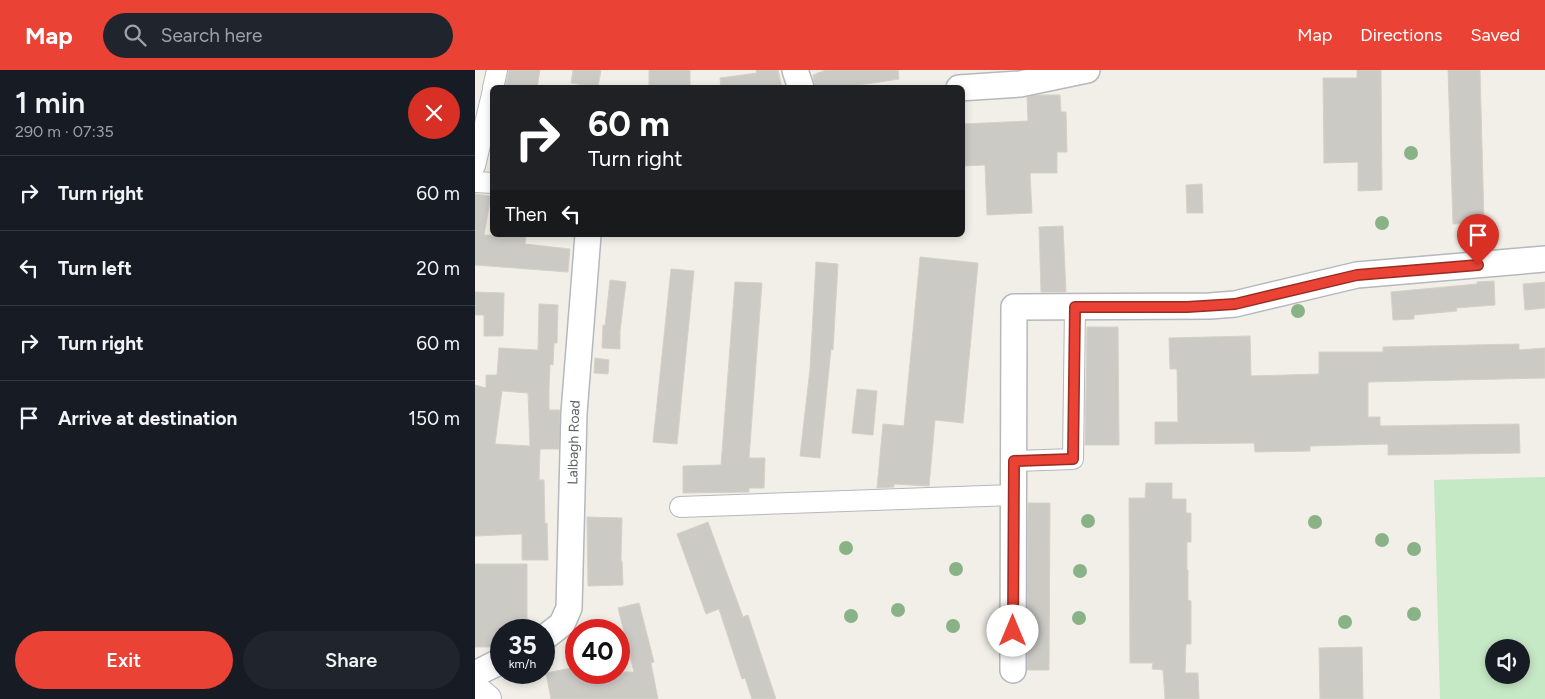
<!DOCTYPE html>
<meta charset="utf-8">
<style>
body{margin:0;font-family:Figtree,sans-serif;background:#20242c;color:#f1f3f6;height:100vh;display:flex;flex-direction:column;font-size:19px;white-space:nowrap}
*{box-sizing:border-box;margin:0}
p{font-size:16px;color:#9ea1a6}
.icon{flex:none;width:28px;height:28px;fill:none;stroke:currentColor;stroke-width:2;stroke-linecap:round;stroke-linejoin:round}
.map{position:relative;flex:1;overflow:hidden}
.drawer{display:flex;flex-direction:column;background:#171b24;width:475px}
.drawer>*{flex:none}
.guide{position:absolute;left:15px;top:15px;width:475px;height:152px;border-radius:8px;box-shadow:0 2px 8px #0003;background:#202124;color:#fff;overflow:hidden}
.controls{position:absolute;left:1010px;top:569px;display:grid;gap:10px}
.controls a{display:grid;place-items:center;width:45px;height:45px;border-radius:50%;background:#171b24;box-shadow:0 2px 8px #0003;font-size:25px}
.speed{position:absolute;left:15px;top:549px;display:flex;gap:10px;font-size:25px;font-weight:700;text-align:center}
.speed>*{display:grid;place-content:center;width:65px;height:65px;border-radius:50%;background:#171b24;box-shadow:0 2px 8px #0003;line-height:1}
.speed small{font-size:12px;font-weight:400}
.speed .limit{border:8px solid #d22;background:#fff;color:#111}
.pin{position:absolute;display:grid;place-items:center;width:42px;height:42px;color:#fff;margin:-51px -21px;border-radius:50% 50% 50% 0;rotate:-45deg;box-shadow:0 0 5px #0007}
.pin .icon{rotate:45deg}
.me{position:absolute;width:55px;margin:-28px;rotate:0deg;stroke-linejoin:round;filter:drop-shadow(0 0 4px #0008)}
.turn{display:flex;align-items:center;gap:18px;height:105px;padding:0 15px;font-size:22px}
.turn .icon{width:65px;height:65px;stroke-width:2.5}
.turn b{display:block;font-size:35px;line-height:42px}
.then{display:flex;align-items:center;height:48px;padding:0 15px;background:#0003;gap:10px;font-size:19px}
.round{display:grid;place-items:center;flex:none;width:52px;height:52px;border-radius:26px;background:#20242c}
.summary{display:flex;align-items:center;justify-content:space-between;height:85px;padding:0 15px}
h1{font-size:30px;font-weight:600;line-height:38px}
.button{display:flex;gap:10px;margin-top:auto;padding:10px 15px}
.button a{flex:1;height:58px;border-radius:30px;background:#ea4335;color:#fff;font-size:20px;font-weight:600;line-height:58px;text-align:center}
.button a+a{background:#20242c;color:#f1f3f6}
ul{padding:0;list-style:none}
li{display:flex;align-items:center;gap:15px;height:75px;padding:0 15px;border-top:1px solid #363941}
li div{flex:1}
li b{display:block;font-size:19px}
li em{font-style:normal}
header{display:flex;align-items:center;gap:30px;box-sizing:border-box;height:70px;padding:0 25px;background:#ea4335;color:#fff}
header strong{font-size:24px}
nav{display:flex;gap:28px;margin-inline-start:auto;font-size:18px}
.search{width:350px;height:45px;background:#20242c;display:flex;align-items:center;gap:12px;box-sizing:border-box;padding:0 18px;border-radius:28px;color:#9ea1a6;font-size:19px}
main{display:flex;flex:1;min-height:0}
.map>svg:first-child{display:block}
.green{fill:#c5e8c5;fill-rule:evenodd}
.building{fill:#cccac5;stroke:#d6d1c6;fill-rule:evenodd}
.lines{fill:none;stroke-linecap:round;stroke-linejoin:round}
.minor-casing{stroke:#b5b8bc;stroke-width:22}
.tertiary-casing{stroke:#b5b8bc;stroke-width:28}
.secondary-casing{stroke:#b6babf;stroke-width:30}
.minor{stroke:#fff;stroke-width:20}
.tertiary{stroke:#fff;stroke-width:25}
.secondary{stroke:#fff;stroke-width:28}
.tree{fill:#89b387}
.route-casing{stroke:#982c22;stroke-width:12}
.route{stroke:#ea4335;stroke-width:9}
.labels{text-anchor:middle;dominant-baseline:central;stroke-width:4;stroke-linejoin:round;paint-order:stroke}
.street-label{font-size:14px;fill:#5f6368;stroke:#fff}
</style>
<header>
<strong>Map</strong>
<div class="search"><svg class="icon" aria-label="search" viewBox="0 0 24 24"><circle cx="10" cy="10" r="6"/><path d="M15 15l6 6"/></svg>Search here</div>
<nav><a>Map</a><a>Directions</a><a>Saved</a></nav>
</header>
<main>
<section class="drawer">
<div class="summary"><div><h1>1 min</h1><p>290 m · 07:35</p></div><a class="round" style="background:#d93025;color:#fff"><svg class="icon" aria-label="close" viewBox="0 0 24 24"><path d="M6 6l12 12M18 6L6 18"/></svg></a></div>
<ul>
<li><svg class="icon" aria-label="right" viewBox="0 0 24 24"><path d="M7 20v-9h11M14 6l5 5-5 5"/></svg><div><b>Turn right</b></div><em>60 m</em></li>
<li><svg class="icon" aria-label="left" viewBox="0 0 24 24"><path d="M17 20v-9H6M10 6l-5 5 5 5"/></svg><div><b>Turn left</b></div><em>20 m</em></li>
<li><svg class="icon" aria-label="right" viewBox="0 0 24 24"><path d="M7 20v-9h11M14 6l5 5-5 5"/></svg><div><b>Turn right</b></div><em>60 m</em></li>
<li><svg class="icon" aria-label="arrive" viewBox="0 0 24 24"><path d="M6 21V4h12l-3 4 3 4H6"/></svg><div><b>Arrive at destination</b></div><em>150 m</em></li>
</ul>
<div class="button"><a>Exit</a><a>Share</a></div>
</section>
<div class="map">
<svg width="1070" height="629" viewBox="0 0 1070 629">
<rect width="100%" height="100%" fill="#f1efe8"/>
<path class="green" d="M1070,407V629H965L959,410ZM1019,578H1046V605H1019Z"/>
<g class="building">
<polygon points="34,0 65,0 62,18 30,18"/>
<polygon points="98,0 126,0 123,17 96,13"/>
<rect x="174" y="0" width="41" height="18"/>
<polygon points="281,0 303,0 307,18 246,18 245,8 282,3"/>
<polygon points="351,0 423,0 424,9 365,18 340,18 338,5"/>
<polygon points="882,0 906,0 907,120 883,121 883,92 849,93 848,8 882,8"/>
<polygon points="973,0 1005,0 1009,153 978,154"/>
<polygon points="561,25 585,25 586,42 591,42 592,82 582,82 582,103 555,103 557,143 512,145 510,95 488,96 488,54 553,51 552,27"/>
<polygon points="727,114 728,143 712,143 711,115"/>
<polygon points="0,124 16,126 9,165 51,165 50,174 95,179 93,202 0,195"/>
<polygon points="588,156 591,222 566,222 564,157"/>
<polygon points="445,187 503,193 488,353 460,350 454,416 419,414 419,417 402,418 408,354 429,356"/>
<polygon points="341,192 363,194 358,280 356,279 345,388 325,386 335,299"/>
<polygon points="196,199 219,201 202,374 178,372"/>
<polygon points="135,210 151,212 145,261 145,279 127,278 128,255 130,256"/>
<polygon points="1019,211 1020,235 981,238 982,241 939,245 939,249 918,250 916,222 1002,214 1002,212"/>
<polygon points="260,212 287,213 274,388 290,388 289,418 274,418 274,422 208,423 208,396 246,395"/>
<polygon points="1070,212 1070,238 1050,240 1048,214"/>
<polygon points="0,222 29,223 28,266 9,266 9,245 0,245"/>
<path d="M64,234L83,235L82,273H79L78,295L75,294L74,318V340H85L84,379H65L64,410H69L70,454L72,453L73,490H47V464L0,466V315L11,318V305H22L24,278L63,280ZM27,321L53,323L55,376L20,374Z"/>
<polygon points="612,257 643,257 644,375 610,375"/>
<polygon points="775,266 776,306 844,304 844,282 908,282 908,277 1044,274 1044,280 1070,278 1070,308 893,312 893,347 905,347 905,356 1044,354 1045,383 913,385 913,374 835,376 835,381 780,382 779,373 680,374 680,352 703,352 702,299 695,299 694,268"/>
<polygon points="120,288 134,290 133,304 119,303"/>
<polygon points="382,319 402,321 398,365 377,363"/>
<polygon points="671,413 697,413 697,429 711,429 711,443 716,443 716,472 712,472 712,500 713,500 713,530 716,531 716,574 711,574 710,603 723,603 724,629 690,629 688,600 677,599 678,593 655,593 654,428 670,428"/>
<polygon points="553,433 575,433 574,600 552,600"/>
<polygon points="112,447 147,448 146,491 147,491 148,515 113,516"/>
<polygon points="233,452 268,547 273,545 301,629 277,629 270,608 267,609 244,539 231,544 202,464"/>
<polygon points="0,494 52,494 52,560 26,560 26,577 0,577"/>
<polygon points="164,533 179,592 176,593 183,629 76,629 71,603 101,597 101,602 159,602 143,538"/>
<polygon points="887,577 888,629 845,629 844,578"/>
</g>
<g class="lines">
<defs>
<g id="minor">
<polyline points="18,18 22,0"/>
<polyline points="0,96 18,20"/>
<polyline points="0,112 18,113"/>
<polyline points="539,391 598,389 600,237"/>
<polyline points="205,437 538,425"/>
</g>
<g id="tertiary">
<polyline points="320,0 326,18"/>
<polyline points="484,18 545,14 612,0"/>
<path id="s1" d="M69,568L87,554L94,538L99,343L113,165"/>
<polyline points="538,600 539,237 735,236 760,234 882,205 1070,189"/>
<polyline points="0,604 26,591"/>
</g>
<polyline id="secondary" points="0,619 12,629"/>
</defs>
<use href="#minor" class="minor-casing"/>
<use href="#tertiary" class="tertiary-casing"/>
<use href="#secondary" class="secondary-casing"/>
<use href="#minor" class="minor"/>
<use href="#tertiary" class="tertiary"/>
<use href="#secondary" class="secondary"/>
</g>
<g class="tree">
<circle cx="936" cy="83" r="7"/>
<circle cx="907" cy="153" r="7"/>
<circle cx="823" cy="241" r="7"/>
<circle cx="613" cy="451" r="7"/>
<circle cx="840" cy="452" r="7"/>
<circle cx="907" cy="470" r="7"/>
<circle cx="371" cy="478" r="7"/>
<circle cx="939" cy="479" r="7"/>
<circle cx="481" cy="499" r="7"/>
<circle cx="605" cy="501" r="7"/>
<circle cx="423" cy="540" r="7"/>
<circle cx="939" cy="544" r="7"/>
<circle cx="376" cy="546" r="7"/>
<circle cx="604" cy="548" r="7"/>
<circle cx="870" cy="552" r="7"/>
<circle cx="478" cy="556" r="7"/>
</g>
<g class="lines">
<defs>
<polyline id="route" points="538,561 539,391 598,389 600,237 712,237 760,234 882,205 1003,195"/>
</defs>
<use href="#route" class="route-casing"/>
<use href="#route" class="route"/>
</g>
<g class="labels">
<g class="street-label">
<text stroke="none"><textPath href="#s1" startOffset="206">Lalbagh Road</textPath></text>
</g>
</g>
</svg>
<div class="controls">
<a><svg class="icon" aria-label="sound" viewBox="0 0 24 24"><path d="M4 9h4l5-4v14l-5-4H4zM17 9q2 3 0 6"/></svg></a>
</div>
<div class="speed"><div>35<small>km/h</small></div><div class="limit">40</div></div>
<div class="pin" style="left:1003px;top:195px;background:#d93025"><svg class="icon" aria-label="arrive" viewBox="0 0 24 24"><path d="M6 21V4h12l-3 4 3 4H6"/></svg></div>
<svg class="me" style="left:538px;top:561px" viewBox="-20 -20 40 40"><circle r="19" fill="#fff"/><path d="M0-13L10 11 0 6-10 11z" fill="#ea4335"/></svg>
<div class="guide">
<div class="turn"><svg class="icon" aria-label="right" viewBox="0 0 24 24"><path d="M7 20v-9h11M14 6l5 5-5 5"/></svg><div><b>60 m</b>Turn right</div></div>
<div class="then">Then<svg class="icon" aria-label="left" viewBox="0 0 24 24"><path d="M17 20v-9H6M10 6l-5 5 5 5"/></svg></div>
</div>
</div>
</main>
